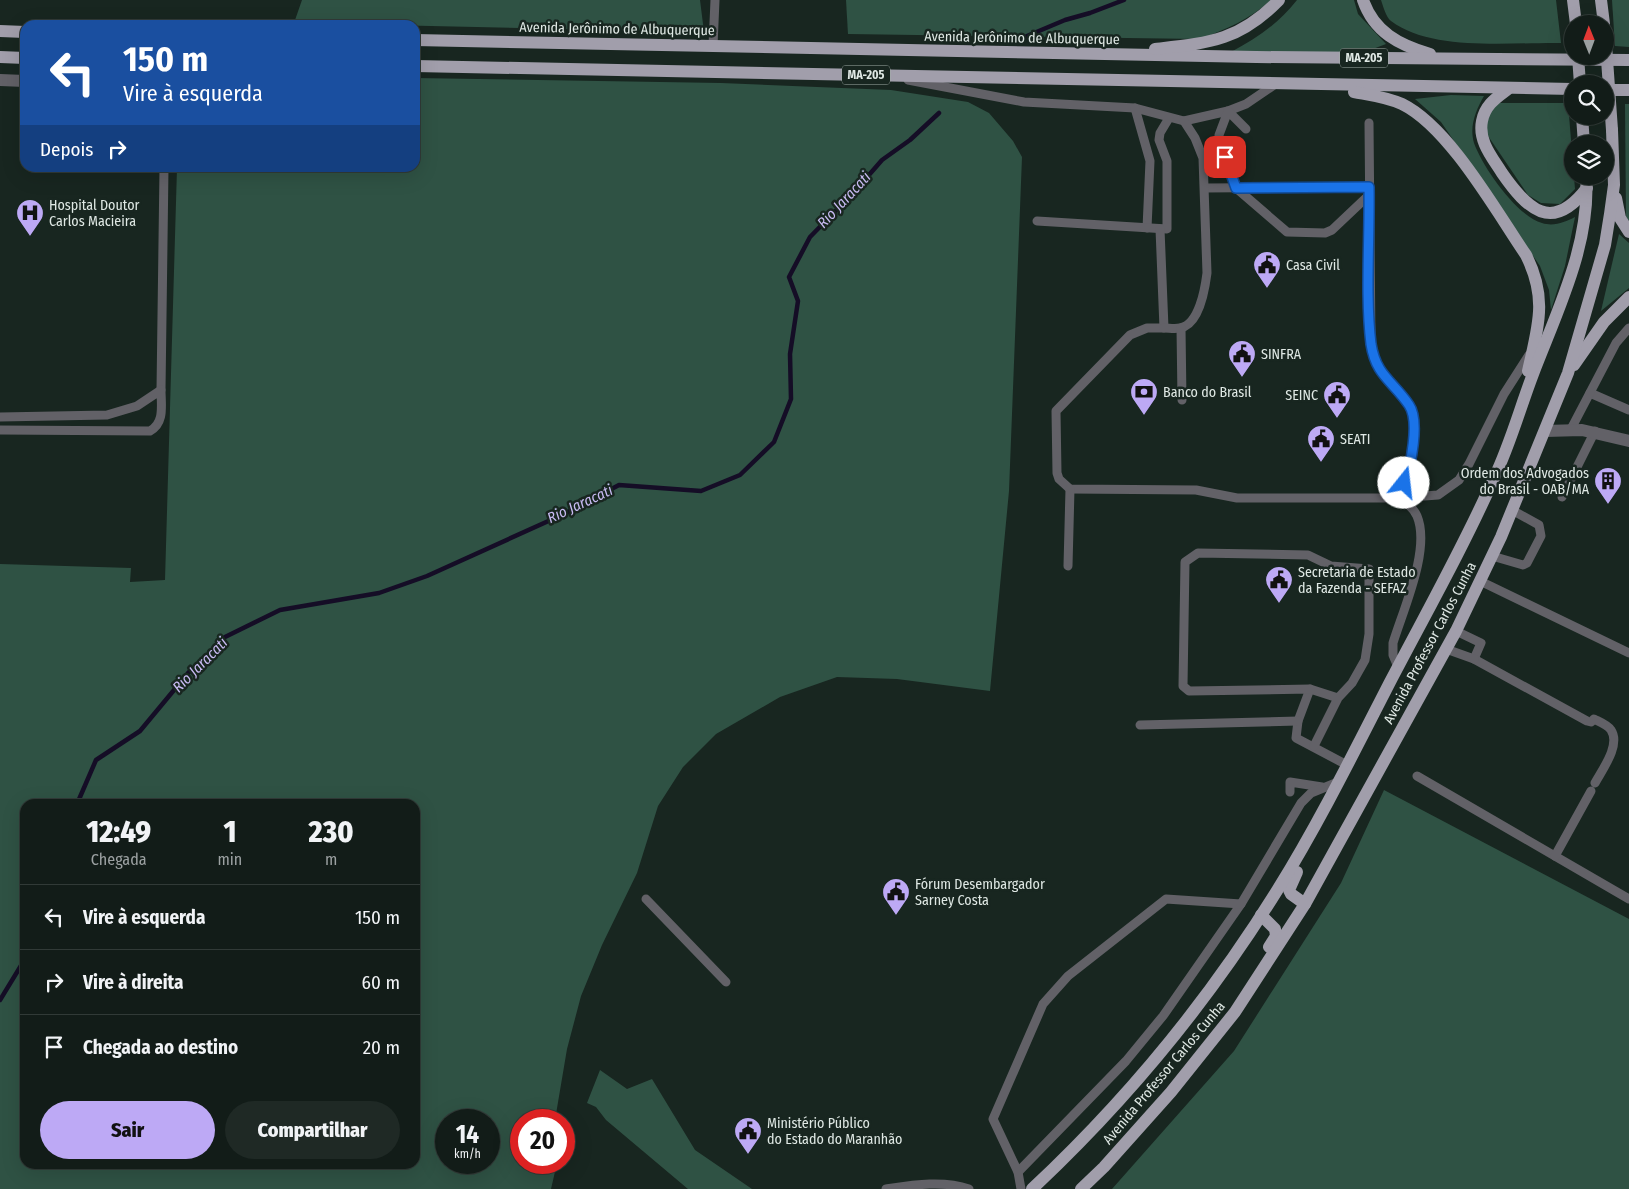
<!DOCTYPE html>
<html lang="pt">
<meta charset="utf-8">
<style>
body{margin:0;font-family:"Fira Sans Condensed",sans-serif;background:#1f2925;color:#f1f3f6;height:100vh;display:flex;flex-direction:column;font-size:19px;white-space:nowrap}
*{box-sizing:border-box;margin:0}
p{font-size:16px;color:#9ca1a2}
.icon{flex:none;width:28px;height:28px;fill:none;stroke:currentColor;stroke-width:2;stroke-linecap:round;stroke-linejoin:round}
.map{position:relative;flex:1;overflow:hidden}
.sheet{position:absolute;left:20px;top:799px;width:400px;height:370px;display:flex;flex-direction:column;background:#121c18;border-radius:15px;box-shadow:0 5px 20px #0002,0 0 0 1px #313a37}
.sheet>*{flex:none}
.top-card{position:absolute;left:20px;top:20px;width:400px;height:152px;border-radius:15px;box-shadow:0 5px 20px #0002,0 0 0 1px #313a37;background:#1a4fa0;color:#fff;overflow:hidden}
.needle{width:32px;rotate:359deg}
.controls{position:absolute;left:1564px;top:15px;display:grid;gap:10px}
.controls a{display:grid;place-items:center;width:50px;height:50px;border-radius:50%;background:#121c18;box-shadow:0 5px 20px #0002,0 0 0 1px #313a37;font-size:25px}
.speed{position:absolute;left:435px;top:1109px;display:flex;gap:10px;font-size:25px;font-weight:700;text-align:center}
.speed>*{display:grid;place-content:center;width:65px;height:65px;border-radius:50%;background:#121c18;box-shadow:0 5px 20px #0002,0 0 0 1px #313a37;line-height:1}
.speed small{font-size:12px;font-weight:400}
.speed .limit{border:8px solid #d22;background:#fff;color:#111}
.pin{position:absolute;display:grid;place-items:center;width:42px;height:42px;color:#fff;margin:-21px;border-radius:10px;box-shadow:0 2px 8px #0006}
.me{position:absolute;width:55px;margin:-28px;rotate:16deg;stroke-linejoin:round;filter:drop-shadow(0 0 4px #0008)}
.turn{display:flex;align-items:center;gap:18px;height:105px;padding:0 20px;font-size:22px}
.turn .icon{width:65px;height:65px;stroke-width:2.5}
.turn b{display:block;font-size:35px;line-height:42px}
.then{display:flex;align-items:center;height:48px;padding:0 20px;background:#0003;gap:10px;font-size:19px}
.eta{display:flex;justify-content:space-evenly;align-items:center;height:85px;text-align:center}
.eta b{font-size:30px;font-weight:800;line-height:35px}
.action{display:flex;gap:10px;margin-top:auto;padding:10px 20px}
.action a{flex:1;height:58px;border-radius:30px;background:#bda9f5;color:#111;font-size:20px;font-weight:800;line-height:58px;text-align:center}
.action a+a{background:#1f2925;color:#f1f3f6}
ul{padding:0;list-style:none}
li{display:flex;align-items:center;gap:15px;height:65px;padding:0 20px;border-top:1px solid #313a37}
li div{flex:1}
li b{display:block;font-size:19px}
li em{font-style:normal}
.map>svg:first-child{display:block}
.green{fill:#2f5244;fill-rule:evenodd}
.lines{fill:none;stroke-linecap:round;stroke-linejoin:round}
.stream{stroke:#150d26;stroke-width:4.5}
.service{stroke:#626167;stroke-width:9}
.minor{stroke:#626167;stroke-width:12}
.primary{stroke:#a19eab;stroke-width:12}
.primary-bridge{stroke:#a19eab;stroke-width:12}
.route-casing{stroke:#114b97;stroke-width:12}
.route{stroke:#1a73e8;stroke-width:9}
.labels{text-anchor:middle;dominant-baseline:central;stroke-width:5;stroke-linejoin:round;paint-order:stroke}
.shield{fill:#182620;stroke:#a3aea9;stroke-width:1}
.shield-label{font-size:12px;font-weight:bold;fill:#dfe8e4}
.street-label{font-size:14px;fill:#dfe8e4;stroke:#182620}
.poi-label{font-size:14px;fill:#dfe8e4;stroke:#182620;text-anchor:start}
.water-label{font-size:15px;font-style:italic;fill:#c8baf2;stroke:#182620}
</style>
<div class="map">
<svg width="1629" height="1189" viewBox="0 0 1629 1189">
<rect width="100%" height="100%" fill="#182620"/>
<g class="green">
<polygon points="302,0 700,0 704,32 294,23"/>
<path d="M846,0H1271C1250,19 1227,29 1200,39L848,34Z"/>
<path d="M1297,0H1354L1358,14L1386,44L1349,58L1231,52C1257,38 1278,24 1297,0Z"/>
<path d="M1381,0H1556L1561,43C1511,42 1432,52 1391,21C1386,17 1383,6 1381,0Z"/>
<polygon points="1612,0 1629,0 1629,47 1615,46"/>
<path d="M415,78L721,83L891,90L968,102L989,113L1013,141L1022,157L1009,491L990,691L897,679L837,677L780,697L716,734L683,767L658,806L637,873L602,945L581,996L567,1049L555,1120H521V1162L557,1163L551,1189H0V564L131,568L130,582L165,580L177,168H415ZM25,804H415V1164H25ZM446,1120H489V1162H446Z"/>
<path d="M1451,95L1484,96C1476,110 1469,126 1474,143C1483,168 1517,216 1542,223C1554,227 1565,222 1575,217L1565,266L1551,310L1549,290L1540,266L1441,122L1415,99Z"/>
<polygon points="1494,103 1568,103 1575,189 1560,204 1541,203 1528,195 1484,130"/>
<polygon points="1625,104 1629,104 1629,221 1626,217"/>
<polygon points="1619,234 1629,243 1629,288 1601,311"/>
<polygon points="1384,790 1629,919 1629,1189 1112,1189 1234,1051 1341,883"/>
<polygon points="600,1070 627,1089 652,1079 695,1150 752,1189 688,1189 606,1120 596,1107 587,1103"/>
</g>
<g class="lines">
<g class="stream">
<polyline points="1027,36 1065,20 1090,13 1124,0"/>
<polyline points="77,804 96,760 140,731 189,672 204,661 225,637 280,610 379,593 427,576 564,514 619,485 701,491 740,475 774,442 791,399 790,354 798,301 789,277 810,237 855,191 882,160 910,140 939,113"/>
<polyline points="0,1000 25,959"/>
</g>
<g class="service">
<polyline points="713,46 715,0"/>
<polyline points="908,80 1024,102 1135,108 1184,121 1228,111 1246,104 1274,85"/>
<polyline points="1135,108 1150,161 1147,228"/>
<path d="M1369,123L1371,343C1377,378 1390,379 1408,404C1423,425 1407,476 1398,498"/>
<polyline points="1246,129 1228,111 1219,135 1220,146 1236,188 1287,232 1325,233 1332,230 1369,195"/>
<polyline points="1205,188 1369,187"/>
<polyline points="1037,221 1167,229 1167,161 1159,140 1160,133 1169,118"/>
<polyline points="1160,229 1164,328 1147,328 1130,335 1056,411 1057,473 1059,479 1070,489 1196,490 1237,498 1398,498 1438,495 1459,480 1469,464 1504,394 1529,355"/>
<path d="M1164,328C1169,328 1175,329 1180,328C1199,325 1205,289 1207,273L1203,158L1195,138L1184,121"/>
<polyline points="1181,328 1182,400"/>
<polyline points="161,390 164,168"/>
<polyline points="1590,393 1629,410"/>
<path d="M0,417L107,415L137,406L161,390C161,405 165,423 150,431L0,430"/>
<polyline points="1571,429 1616,343 1629,328"/>
<polyline points="1562,497 1595,431"/>
<polyline points="1492,556 1523,565 1527,563 1541,536 1539,525 1512,510"/>
<polyline points="1068,566 1070,489"/>
<polyline points="1480,581 1629,653"/>
<path d="M1456,631L1481,643L1474,659L1587,721L1591,722L1594,719C1600,722 1608,725 1611,730C1621,745 1602,770 1595,783"/>
<polyline points="1446,649 1474,659"/>
<path d="M1398,667L1393,655V643C1403,610 1431,549 1417,516C1413,507 1406,503 1398,498"/>
<polyline points="1310,689 1298,721 1296,738 1347,765"/>
<polyline points="1140,725 1298,721"/>
<polyline points="1314,746 1338,698 1352,683 1365,660 1369,634 1369,569 1331,566 1308,555 1198,553 1185,562 1183,686 1189,691 1310,689 1338,698"/>
<polyline points="1417,776 1629,899"/>
<polyline points="1290,792 1290,782 1322,787"/>
<polyline points="1555,856 1591,791"/>
<polyline points="646,899 726,982"/>
<polyline points="1018,1172 1126,1061 1163,1016 1241,904"/>
<path d="M886,1189C913,1185 943,1180 969,1189"/>
<polyline points="1021,1189 1018,1172 993,1119 1043,1004 1068,976 1166,899 1241,904 1301,803 1311,793 1338,782"/>
</g>
<g class="minor">
<polyline points="0,80 25,81"/>
<polyline points="1545,431 1582,430 1629,441"/>
</g>
<g class="primary">
<path d="M1363,0C1374,32 1399,45 1430,54"/>
<polyline points="1573,0 1576,24"/>
<polyline points="1601,0 1604,24"/>
<polyline points="0,31 25,32"/>
<polyline points="415,40 1256,57 1629,60"/>
<path d="M1155,49C1209,43 1239,41 1279,0"/>
<polyline points="0,57 25,58"/>
<polyline points="415,66 1572,89"/>
<path d="M1508,89C1496,98 1485,105 1482,121C1478,141 1492,157 1502,173C1527,209 1552,234 1587,188"/>
<polyline points="1605,90 1629,90"/>
<path d="M1354,92C1370,95 1387,97 1402,104C1449,127 1496,211 1526,255C1548,299 1538,326 1528,371"/>
<polyline points="1582,116 1584,144"/>
<polyline points="1616,198 1620,218 1629,232"/>
<polyline points="1574,365 1604,322 1629,297"/>
<polyline points="1297,872 1289,890 1291,894 1305,904"/>
<polyline points="1261,915 1275,929 1276,936 1269,947"/>
<path d="M1032,1189C1126,1101 1210,999 1278,889C1319,823 1354,752 1390,682C1425,615 1463,548 1494,478C1510,445 1520,408 1533,374C1557,311 1591,244 1586,176"/>
<polyline points="1081,1189 1104,1167 1171,1092 1235,1012 1305,904 1456,631 1501,537 1568,373 1605,245 1610,214 1614,185 1612,130"/>
</g>
<g class="primary-bridge">
<polyline points="1605,31 1612,130"/>
<polyline points="1578,56 1580,84"/>
</g>
</g>
<g class="lines">
<defs>
<path id="route" d="M1225,157L1236,188L1369,187C1370,237 1365,295 1371,344C1376,376 1393,381 1409,405C1420,421 1411,466 1404,483"/>
</defs>
<use href="#route" class="route-casing"/>
<use href="#route" class="route"/>
</g>
<defs>
<symbol id="hospital-pin" viewBox="-11 -11 22 30"><path d="M0 17L-7.5 6A9.5 9.5 0 1 1 7.5 6Z" fill="#bda9f5" stroke="#182620"/><path d="M-5-5h3v3.5h4V-5h3V5h-3V1.5h-4V5h-3Z" fill="#111"/></symbol>
<symbol id="civic-pin" viewBox="-11 -11 22 30"><path d="M0 17L-7.5 6A9.5 9.5 0 1 1 7.5 6Z" fill="#bda9f5" stroke="#182620"/><path d="M-.6-6.5H3V-4.5H.6V-3L4-1V1h2V6H-6V1h2V-1L-.6-3ZM-1.2 2.5V6h2.4V2.5Z" fill="#111"/></symbol>
<symbol id="bank-pin" viewBox="-11 -11 22 30"><path d="M0 17L-7.5 6A9.5 9.5 0 1 1 7.5 6Z" fill="#bda9f5" stroke="#182620"/><path d="M-6-4H6V4H-6ZM0-2.3a2.3 2.3 0 1 0 0 4.6a2.3 2.3 0 1 0 0-4.6Z" fill="#111"/></symbol>
<symbol id="building-pin" viewBox="-11 -11 22 30"><path d="M0 17L-7.5 6A9.5 9.5 0 1 1 7.5 6Z" fill="#bda9f5" stroke="#182620"/><path d="M-4-6H4V6H1V3H-1V6H-4ZM-2.5-4.3h1.7v1.8h-1.7ZM.8-4.3h1.7v1.8H.8ZM-2.5-1h1.7V.8h-1.7ZM.8-1h1.7V.8H.8Z" fill="#111"/></symbol>
</defs>
<g fill-rule="evenodd">
<use href="#hospital-pin" x="14" y="197" width="32" height="43"/>
<use href="#civic-pin" x="1251" y="249" width="32" height="43"/>
<use href="#civic-pin" x="1226" y="338" width="32" height="43"/>
<use href="#bank-pin" x="1128" y="376" width="32" height="43"/>
<use href="#civic-pin" x="1321" y="379" width="32" height="43"/>
<use href="#civic-pin" x="1305" y="423" width="32" height="43"/>
<use href="#building-pin" x="1592" y="465" width="32" height="43"/>
<use href="#civic-pin" x="1263" y="564" width="32" height="43"/>
<use href="#civic-pin" x="880" y="876" width="32" height="43"/>
<use href="#civic-pin" x="732" y="1115" width="32" height="43"/>
</g>
<g class="labels">
<g class="shield">
<rect x="1340" y="48.5" width="48" height="19" rx="4"/>
<rect x="842" y="65.5" width="48" height="19" rx="4"/>
</g>
<g class="shield-label">
<text x="1364" y="58">MA-205</text>
<text x="866" y="75">MA-205</text>
</g>
<g class="street-label">
<text transform="translate(617 29) rotate(1)">Avenida Jerônimo de Albuquerque</text>
<text transform="translate(1022 38) rotate(1)">Avenida Jerônimo de Albuquerque</text>
<text transform="translate(1430 643) rotate(-62)">Avenida Professor Carlos Cunha</text>
<text transform="translate(1164 1073) rotate(-50)">Avenida Professor Carlos Cunha</text>
</g>
<g class="poi-label">
<text x="49" y="205">Hospital Doutor<tspan x="49" dy="16">Carlos Macieira</tspan></text>
<text x="1286" y="265">Casa Civil</text>
<text x="1261" y="354">SINFRA</text>
<text x="1163" y="392">Banco do Brasil</text>
<text x="1318" y="395" text-anchor="end">SEINC</text>
<text x="1340" y="439">SEATI</text>
<text x="1589" y="473" text-anchor="end">Ordem dos Advogados<tspan x="1589" dy="16">do Brasil - OAB/MA</tspan></text>
<text x="1298" y="572">Secretaria de Estado<tspan x="1298" dy="16">da Fazenda - SEFAZ</tspan></text>
<text x="915" y="884">Fórum Desembargador<tspan x="915" dy="16">Sarney Costa</tspan></text>
<text x="767" y="1123">Ministério Público<tspan x="767" dy="16">do Estado do Maranhão</tspan></text>
</g>
<g class="water-label">
<text transform="translate(844 200) rotate(-47)">Rio Jaracati</text>
<text transform="translate(580 504) rotate(-25)">Rio Jaracati</text>
<text transform="translate(200 665) rotate(-45)">Rio Jaracati</text>
</g>
</g>
</svg>
<div class="controls">
<a><svg class="needle" viewBox="-14 -14 28 28"><path d="M0-13l5 13h-10z" fill="#e53935"/><path d="M0 13l5-13h-10z" fill="#9ca1a2"/></svg></a>
<a><svg class="icon" aria-label="search" viewBox="0 0 24 24"><circle cx="10" cy="10" r="6"/><path d="M15 15l6 6"/></svg></a>
<a><svg class="icon" aria-label="layers" viewBox="0 0 24 24"><path d="M12 4l9 5-9 5-9-5zM3 14l9 5 9-5"/></svg></a>
</div>
<div class="speed"><div>14<small>km/h</small></div><div class="limit">20</div></div>
<div class="pin" style="left:1225px;top:157px;background:#d93025"><svg class="icon" aria-label="arrive" viewBox="0 0 24 24"><path d="M6 21V4h12l-3 4 3 4H6"/></svg></div>
<svg class="me" style="left:1404px;top:483px" viewBox="-20 -20 40 40"><circle r="19" fill="#fff"/><path d="M0-13L10 11 0 6-10 11z" fill="#1a73e8"/></svg>
<div class="top-card">
<div class="turn"><svg class="icon" aria-label="left" viewBox="0 0 24 24"><path d="M17 20v-9H6M10 6l-5 5 5 5"/></svg><div><b>150 m</b>Vire à esquerda</div></div>
<div class="then">Depois<svg class="icon" aria-label="right" viewBox="0 0 24 24"><path d="M7 20v-9h11M14 6l5 5-5 5"/></svg></div>
</div>
<section class="sheet">
<div class="eta">
<div><b>12:49</b><p>Chegada</p></div>
<div><b>1</b><p>min</p></div>
<div><b>230</b><p>m</p></div>
</div>
<ul>
<li><svg class="icon" aria-label="left" viewBox="0 0 24 24"><path d="M17 20v-9H6M10 6l-5 5 5 5"/></svg><div><b>Vire à esquerda</b></div><em>150 m</em></li>
<li><svg class="icon" aria-label="right" viewBox="0 0 24 24"><path d="M7 20v-9h11M14 6l5 5-5 5"/></svg><div><b>Vire à direita</b></div><em>60 m</em></li>
<li><svg class="icon" aria-label="arrive" viewBox="0 0 24 24"><path d="M6 21V4h12l-3 4 3 4H6"/></svg><div><b>Chegada ao destino</b></div><em>20 m</em></li>
</ul>
<div class="action"><a>Sair</a><a>Compartilhar</a></div>
</section>
</div>
